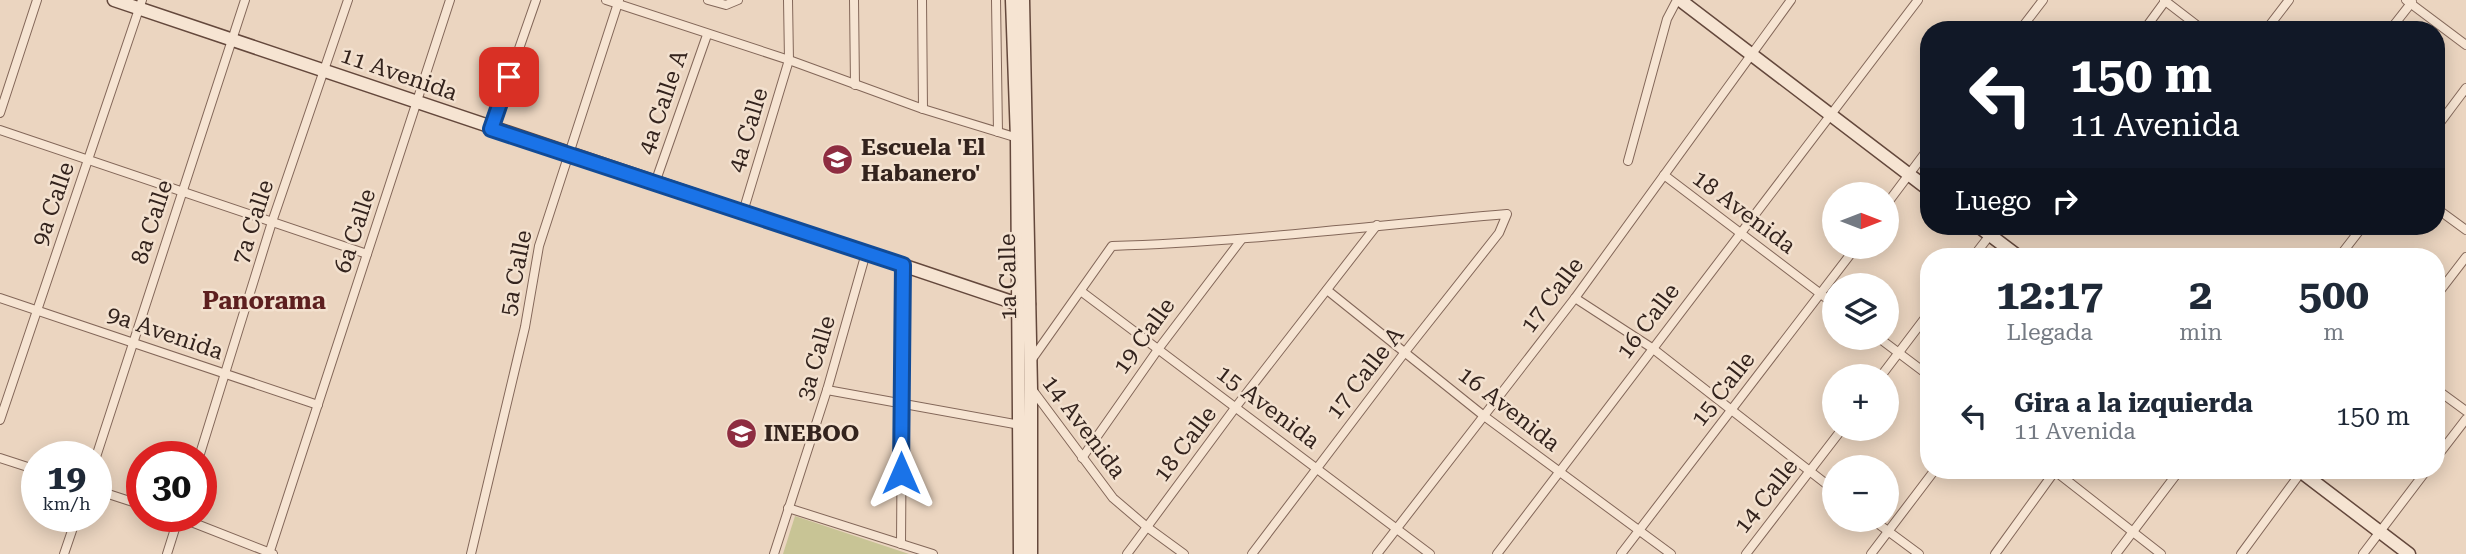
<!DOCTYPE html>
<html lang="es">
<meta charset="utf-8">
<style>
body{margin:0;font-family:"Roboto Serif",serif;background:#f6f6f7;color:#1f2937;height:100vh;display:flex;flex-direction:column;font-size:26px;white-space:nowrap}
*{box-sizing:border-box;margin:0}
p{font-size:23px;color:#747a83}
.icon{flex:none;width:38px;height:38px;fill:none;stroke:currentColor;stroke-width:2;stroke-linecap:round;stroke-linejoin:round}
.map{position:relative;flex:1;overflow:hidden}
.drawer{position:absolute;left:1920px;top:248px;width:525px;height:231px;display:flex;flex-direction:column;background:#fff;border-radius:28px;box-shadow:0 4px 18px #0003}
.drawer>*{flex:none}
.hud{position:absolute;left:1920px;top:21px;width:525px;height:214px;border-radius:28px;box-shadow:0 4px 18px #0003;background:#111827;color:#fff;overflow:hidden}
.needle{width:46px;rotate:90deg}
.fabs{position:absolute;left:1822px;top:182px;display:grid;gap:14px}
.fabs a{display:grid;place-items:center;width:77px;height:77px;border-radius:50%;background:#fff;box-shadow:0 4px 18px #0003;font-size:35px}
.speed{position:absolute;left:21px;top:441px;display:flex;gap:14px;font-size:35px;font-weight:700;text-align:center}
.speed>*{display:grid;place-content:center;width:91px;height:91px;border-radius:50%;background:#fff;box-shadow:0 4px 18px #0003;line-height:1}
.speed small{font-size:18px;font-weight:400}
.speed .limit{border:10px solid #d22;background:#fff;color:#111}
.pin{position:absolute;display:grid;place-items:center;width:60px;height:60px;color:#fff;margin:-30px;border-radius:14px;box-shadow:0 4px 10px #0006}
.me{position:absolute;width:77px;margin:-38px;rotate:0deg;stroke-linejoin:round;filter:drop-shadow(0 0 5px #0008)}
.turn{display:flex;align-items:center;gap:24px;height:147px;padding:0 35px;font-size:32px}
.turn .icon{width:91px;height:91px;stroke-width:2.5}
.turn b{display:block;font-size:49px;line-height:60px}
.then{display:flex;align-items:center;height:66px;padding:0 35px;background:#0003;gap:14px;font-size:26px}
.eta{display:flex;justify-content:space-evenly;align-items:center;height:119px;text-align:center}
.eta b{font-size:42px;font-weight:700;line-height:49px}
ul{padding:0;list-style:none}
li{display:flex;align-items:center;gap:21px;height:98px;padding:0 35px}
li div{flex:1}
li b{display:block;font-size:26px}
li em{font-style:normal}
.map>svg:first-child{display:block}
.green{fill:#c8c495}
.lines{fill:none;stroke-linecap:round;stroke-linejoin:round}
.street-casing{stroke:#836759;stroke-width:10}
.secondary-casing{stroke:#64483c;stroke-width:15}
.street{stroke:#f6e4d2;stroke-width:8}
.secondary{stroke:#f6e4d2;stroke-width:12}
.route-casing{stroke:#114b97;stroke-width:18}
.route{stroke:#1a73e8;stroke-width:12}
.labels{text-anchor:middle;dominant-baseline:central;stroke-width:5;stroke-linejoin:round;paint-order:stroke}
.street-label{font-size:23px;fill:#33231d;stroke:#f3e1cf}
.poi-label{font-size:23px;font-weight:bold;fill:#33231d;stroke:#f3e1cf;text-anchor:start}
.neighbourhood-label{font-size:24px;font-weight:bold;fill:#5d1f1f;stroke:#f3e1cf}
</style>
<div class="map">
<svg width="2466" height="554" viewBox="0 0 2466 554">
<rect width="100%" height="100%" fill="#ebd5c0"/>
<polygon class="green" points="795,516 909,554 783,554"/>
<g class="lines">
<defs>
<g id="street">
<polyline points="606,0 789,60 923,109 1021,139"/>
<polyline points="708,0 726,5 738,0"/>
<polyline points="854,0 855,85"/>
<polyline points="922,0 923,109"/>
<polyline points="996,0 998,132"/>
<polyline points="2164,0 2203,30"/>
<polyline points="2406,0 2466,45"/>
<polyline points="2020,30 2043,0"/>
<polyline points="2144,30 2166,0"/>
<polyline points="2266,30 2289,0"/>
<polyline points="2390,30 2412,2"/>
<polyline points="0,113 37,0"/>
<polyline points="2436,128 2466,88"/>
<polyline points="491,129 536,0"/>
<polyline points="0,130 367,254"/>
<polyline points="1628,161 1667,19 1677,0"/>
<polyline points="1664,175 1834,304"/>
<polyline points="655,183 707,35"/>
<polyline points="1886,205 1928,149"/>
<polyline points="2436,208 2466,230"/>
<polyline points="743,212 789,60 788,0"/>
<polyline points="1973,257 1997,226"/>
<polyline points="2339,257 2363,226"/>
<polyline points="1327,290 1484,416 1671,554"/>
<polyline points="1082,292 1430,554"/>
<polyline points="2436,296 2466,257"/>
<polyline points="0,298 318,405"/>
<polyline points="1575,298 1652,348 1834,490"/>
<polyline points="1879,338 1928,375"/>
<path d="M1030,362L1112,246C1244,242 1375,225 1507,214L1499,233L1405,352L1252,554"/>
<polyline points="1881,376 1928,314"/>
<polyline points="1031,388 1113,498 1147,527 1184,554"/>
<polyline points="2436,389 2466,411"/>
<polyline points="827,390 1020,425"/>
<polyline points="0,420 142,0"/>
<polyline points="96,457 245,0"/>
<polyline points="199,457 272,222 348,0"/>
<polyline points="0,458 37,470"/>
<polyline points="1082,458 1159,348 1241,240"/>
<polyline points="2436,458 2466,419"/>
<polyline points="2055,471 2161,554"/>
<polyline points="96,490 142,505"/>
<polyline points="788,508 933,554"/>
<polyline points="176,516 273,554"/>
<polyline points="1873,520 1919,554"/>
<polyline points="901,544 903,265"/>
<polyline points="64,554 77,516"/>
<polyline points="167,554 179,516"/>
<polyline points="269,554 450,0"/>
<polyline points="471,554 525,327 539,246 619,0"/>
<polyline points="774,554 827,390 866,253"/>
<polyline points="1127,554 1235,408 1377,225"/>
<polyline points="1377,554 1575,298 1791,0"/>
<polyline points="1497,554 1918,0"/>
<polyline points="1621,554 1856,247"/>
<polyline points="1746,554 1842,429"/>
<polyline points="1871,554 1934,471"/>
<polyline points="1995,554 2055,471"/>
<polyline points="2116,554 2179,471"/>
<polyline points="2241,554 2302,471"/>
<polyline points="2363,554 2426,471"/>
</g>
<g id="secondary">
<polyline points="114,0 1018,304 1029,304"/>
<polyline points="1012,0 1017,139 1020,554"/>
<polyline points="1023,0 1031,389 1031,554"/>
<polyline points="1680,0 1928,189"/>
<polyline points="1978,226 2019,257"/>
<polyline points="2300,471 2409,554"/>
</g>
</defs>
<use href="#street" class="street-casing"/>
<use href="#secondary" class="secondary-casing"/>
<use href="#street" class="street"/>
<use href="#secondary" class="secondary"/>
</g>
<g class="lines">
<defs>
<polyline id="route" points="509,77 491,129 903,265 901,473"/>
</defs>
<use href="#route" class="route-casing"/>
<use href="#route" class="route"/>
</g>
<defs>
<symbol id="school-disc" viewBox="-11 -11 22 22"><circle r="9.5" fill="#8e2d41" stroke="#f3e1cf"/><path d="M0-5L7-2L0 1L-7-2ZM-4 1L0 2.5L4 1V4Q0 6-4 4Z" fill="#fff"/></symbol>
</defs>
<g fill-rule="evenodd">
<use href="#school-disc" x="820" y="142" width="35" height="35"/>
<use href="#school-disc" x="724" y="416" width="35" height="35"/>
</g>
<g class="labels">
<g class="street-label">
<text transform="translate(399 74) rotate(19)">11 Avenida</text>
<text transform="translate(663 102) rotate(-71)">4a Calle A</text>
<text transform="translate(748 130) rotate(-73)">4a Calle</text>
<text transform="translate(53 204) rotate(-71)">9a Calle</text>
<text transform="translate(1744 212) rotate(37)">18 Avenida</text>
<text transform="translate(152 222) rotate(-72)">8a Calle</text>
<text transform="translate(253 222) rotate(-72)">7a Calle</text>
<text transform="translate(355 231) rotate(-72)">6a Calle</text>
<text transform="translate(516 273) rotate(-79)">5a Calle</text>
<text transform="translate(1008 277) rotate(-91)">1a Calle</text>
<text transform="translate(1552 295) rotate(-53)">17 Calle</text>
<text transform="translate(1648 321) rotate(-53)">16 Calle</text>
<text transform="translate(165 333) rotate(19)">9a Avenida</text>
<text transform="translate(1144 336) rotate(-54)">19 Calle</text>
<text transform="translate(816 358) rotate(-74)">3a Calle</text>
<text transform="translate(1365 373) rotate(-52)">17 Calle A</text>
<text transform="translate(1723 389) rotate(-52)">15 Calle</text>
<text transform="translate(1268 407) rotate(37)">15 Avenida</text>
<text transform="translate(1509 409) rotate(38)">16 Avenida</text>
<text transform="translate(1084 427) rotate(53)">14 Avenida</text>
<text transform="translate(1185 444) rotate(-53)">18 Calle</text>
<text transform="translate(1766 496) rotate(-52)">14 Calle</text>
</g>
<g class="poi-label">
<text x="861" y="147">Escuela 'El<tspan x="861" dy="26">Habanero'</tspan></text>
<text x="764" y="433">INEBOO</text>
</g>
<g class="neighbourhood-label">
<text x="264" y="301">Panorama</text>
</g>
</g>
</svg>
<div class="fabs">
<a><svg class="needle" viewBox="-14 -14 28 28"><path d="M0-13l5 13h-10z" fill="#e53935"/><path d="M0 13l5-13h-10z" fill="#747a83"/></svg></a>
<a><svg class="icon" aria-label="layers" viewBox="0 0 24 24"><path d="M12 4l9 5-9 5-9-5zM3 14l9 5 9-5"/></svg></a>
<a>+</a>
<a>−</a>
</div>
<div class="speed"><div>19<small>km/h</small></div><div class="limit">30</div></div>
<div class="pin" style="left:509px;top:77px;background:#d93025"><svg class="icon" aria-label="arrive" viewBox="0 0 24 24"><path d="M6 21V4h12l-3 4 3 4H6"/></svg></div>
<svg class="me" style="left:901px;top:473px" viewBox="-20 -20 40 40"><path d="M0-17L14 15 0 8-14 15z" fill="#1a73e8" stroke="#fff" stroke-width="4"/></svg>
<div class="hud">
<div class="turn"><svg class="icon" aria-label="left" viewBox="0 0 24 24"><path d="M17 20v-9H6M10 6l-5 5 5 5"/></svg><div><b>150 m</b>11 Avenida</div></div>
<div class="then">Luego<svg class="icon" aria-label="right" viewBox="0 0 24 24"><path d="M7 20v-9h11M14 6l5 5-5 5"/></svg></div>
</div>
<section class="drawer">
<div class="eta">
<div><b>12:17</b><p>Llegada</p></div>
<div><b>2</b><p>min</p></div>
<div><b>500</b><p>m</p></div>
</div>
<ul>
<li><svg class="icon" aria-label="left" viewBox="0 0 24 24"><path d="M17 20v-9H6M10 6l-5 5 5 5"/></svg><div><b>Gira a la izquierda</b><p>11 Avenida</p></div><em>150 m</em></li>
</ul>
</section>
</div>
